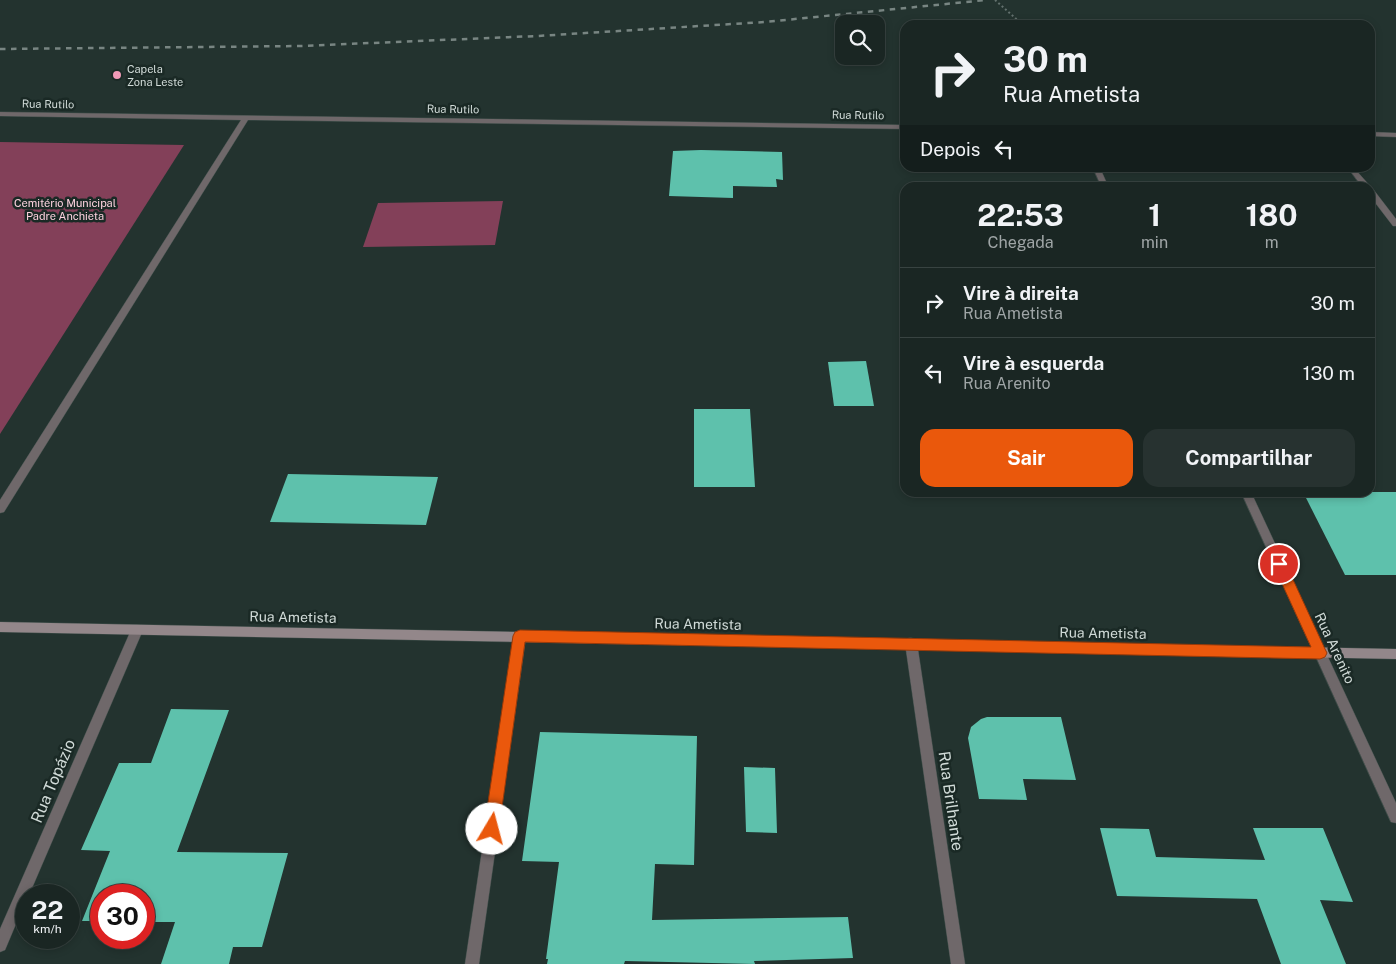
<!DOCTYPE html>
<html lang="pt">
<meta charset="utf-8">
<style>
body{margin:0;font-family:"Public Sans",sans-serif;background:#273230;color:#f1f3f6;height:100vh;display:flex;flex-direction:column;font-size:19px;white-space:nowrap}
*{box-sizing:border-box;margin:0}
p{font-size:16px;color:#9fa5a6}
.icon{flex:none;width:28px;height:28px;fill:none;stroke:currentColor;stroke-width:2;stroke-linecap:round;stroke-linejoin:round}
.map{position:relative;flex:1;overflow:hidden}
.details{position:absolute;left:900px;top:182px;width:475px;height:315px;display:flex;flex-direction:column;background:#1a2623;border-radius:15px;box-shadow:0 2px 8px #0003,0 0 0 1px #384341}
.details>*{flex:none}
.hud{position:absolute;left:900px;top:20px;width:475px;height:152px;border-radius:15px;box-shadow:0 2px 8px #0003,0 0 0 1px #384341;background:#1a2623;color:#f1f3f6;overflow:hidden}
.buttons{position:absolute;left:835px;top:15px;display:grid;gap:10px}
.buttons a{display:grid;place-items:center;width:50px;height:50px;border-radius:10px;background:#1a2623;box-shadow:0 2px 8px #0003,0 0 0 1px #384341;font-size:25px}
.speed{position:absolute;left:15px;top:884px;display:flex;gap:10px;font-size:25px;font-weight:700;text-align:center}
.speed>*{display:grid;place-content:center;width:65px;height:65px;border-radius:50%;background:#1a2623;box-shadow:0 2px 8px #0003,0 0 0 1px #384341;line-height:1}
.speed small{font-size:12px;font-weight:400}
.speed .limit{border:8px solid #d22;background:#fff;color:#111}
.pin{position:absolute;display:grid;place-items:center;width:42px;height:42px;color:#fff;margin:-21px;border:2px solid #fff;border-radius:50%;box-shadow:0 1px 5px #0007}
.me{position:absolute;width:55px;margin:-28px;rotate:8deg;stroke-linejoin:round;filter:drop-shadow(0 0 4px #0008)}
.turn{display:flex;align-items:center;gap:18px;height:105px;padding:0 20px;font-size:22px}
.turn .icon{width:65px;height:65px;stroke-width:2.5}
.turn b{display:block;font-size:35px;line-height:42px}
.then{display:flex;align-items:center;height:48px;padding:0 20px;background:#0003;gap:10px;font-size:19px}
.eta{display:flex;justify-content:space-evenly;align-items:center;height:85px;text-align:center}
.eta b{font-size:30px;font-weight:700;line-height:35px}
.action{display:flex;gap:10px;margin-top:auto;padding:10px 20px}
.action a{flex:1;height:58px;border-radius:15px;background:#ea580c;color:#fff;font-size:20px;font-weight:700;line-height:58px;text-align:center}
.action a+a{background:#273230;color:#f1f3f6}
ul{padding:0;list-style:none}
li{display:flex;align-items:center;gap:15px;height:70px;padding:0 20px;border-top:1px solid #384341}
li div{flex:1}
li b{display:block;font-size:19px}
li em{font-style:normal}
.map>svg:first-child{display:block}
.green{fill:#834059}
.building{fill:#5ec1ac}
.lines{fill:none;stroke-linecap:round;stroke-linejoin:round}
.street-casing{stroke:#3f4e4a;stroke-width:1}
.secondary-casing{stroke:#3f4e4a;stroke-width:1}
.path{stroke:#63716e;stroke-width:2;stroke-dasharray:2 2.5;stroke-linecap:butt}
.street{fill:#6f686a;fill-rule:evenodd}
.secondary{fill:#93878a;fill-rule:evenodd}
.rail{stroke:#788582;stroke-width:2.5;stroke-dasharray:5.5 5.5;stroke-linecap:butt}
.route{fill:#ea580c;stroke:#983908}
.poi-dot{fill:#f09ab7;stroke:#1a2925;stroke-width:2}
.labels{text-anchor:middle;dominant-baseline:central;stroke-width:5;stroke-linejoin:round;paint-order:stroke}
.far-poi-label{font-size:11px;fill:#d1dbd8;stroke:#1a2925;text-anchor:start}
.far-street-label{font-size:11px;fill:#d1dbd8;stroke:#1a2925}
.far-park-label{font-size:11px;fill:#fcd1de;stroke:#1a2925}
.street-label{font-size:14px;fill:#d1dbd8;stroke:#1a2925}
.near-street-label{font-size:16px;fill:#d1dbd8;stroke:#1a2925}
</style>
<div class="map">
<svg width="1396" height="964" viewBox="0 0 1396 964">
<rect width="100%" height="100%" fill="#23332f"/>
<g class="green">
<polygon points="0,142 184,145 0,434"/>
<polygon points="503,201 495,245 363,247 378,203"/>
</g>
<g class="building">
<polygon points="701,150 782,152 783,180 776,179 777,187 733,186 733,198 669,196 673,151"/>
<polygon points="866,361 874,406 834,406 828,362"/>
<polygon points="694,409 750,409 755,487 694,487"/>
<polygon points="288,474 438,477 426,525 270,522"/>
<polygon points="1303,492 1396,492 1396,575 1345,575"/>
<polygon points="171,709 229,710 177,852 288,853 262,947 233,947 229,964 161,964 175,922 144,922 144,895 101,895 101,921 82,921 110,851 81,850 119,763 151,763"/>
<polygon points="987,717 1061,717 1076,780 1023,779 1027,800 979,799 968,738 971,727 981,719"/>
<polygon points="540,732 697,736 694,865 655,864 652,920 848,917 853,958 754,961 755,964 625,961 624,964 547,964 548,959 546,959 559,862 522,861"/>
<polygon points="744,767 775,768 777,833 746,832"/>
<polygon points="1100,828 1149,829 1156,857 1265,860 1253,828 1323,828 1353,902 1320,900 1346,964 1281,964 1257,899 1117,896"/>
</g>
<g class="lines">
<defs>
<g id="street">
<polygon points="0,112 905,125 905,129 248,120 4,512 0,513 0,500 241,120 0,116"/>
<polygon points="1370,132 1396,133 1396,137 1370,136"/>
<polygon points="1093,168 1100,168 1109,188 1102,188"/>
<polygon points="1348,168 1354,168 1370,186 1371,188 1370,189 1373,189 1396,219 1396,226 1393,226 1370,196 1370,188 1363,188"/>
<polygon points="1241,492 1251,492 1396,803 1396,823 1391,822"/>
<polygon points="137,625 141,626 143,630 29,895 26,895 26,900 5,950 0,952 0,929 131,630 133,626"/>
<polygon points="520,631 524,632 526,636 479,964 465,964 514,636 516,632"/>
<polygon points="911,638 915,639 917,643 965,964 951,964 905,643 907,639"/>
</g>
<polygon id="secondary" points="0,622 1396,649 1396,659 0,632"/>
</defs>
<use href="#street" class="street-casing"/>
<use href="#secondary" class="secondary-casing"/>
<polyline class="path" points="995,0 1023,25"/>
<use href="#street" class="street"/>
<use href="#secondary" class="secondary"/>
<polyline class="rail" points="0,49 300,46 537,36 765,22 986,0"/>
</g>
<polygon class="route" points="1279,558 1284,560 1325,649 1327,653 1325,657 1320,659 525,642 499,829 497,834 492,836 486,834 484,829 513,636 515,632 520,630 1311,647 1273,564 1275,560"/>
<circle class="poi-dot" cx="117" cy="75" r="5"/>
<g class="labels">
<g class="far-poi-label">
<text x="127" y="69">Capela<tspan x="127" dy="13">Zona Leste</tspan></text>
</g>
<g class="far-street-label">
<text transform="translate(48 104) rotate(1)">Rua Rutilo</text>
<text transform="translate(453 109) rotate(1)">Rua Rutilo</text>
<text transform="translate(858 115) rotate(1)">Rua Rutilo</text>
</g>
<g class="far-park-label">
<text x="65" y="203">Cemitério Municipal<tspan x="65" dy="13">Padre Anchieta</tspan></text>
</g>
<g class="street-label">
<text transform="translate(293 617) rotate(1)">Rua Ametista</text>
<text transform="translate(698 624) rotate(1)">Rua Ametista</text>
<text transform="translate(1103 633) rotate(1)">Rua Ametista</text>
<text transform="translate(1335 648) rotate(65)">Rua Arenito</text>
</g>
<g class="near-street-label">
<text transform="translate(53 781) rotate(-67)">Rua Topázio</text>
<text transform="translate(951 801) rotate(82)">Rua Brilhante</text>
</g>
</g>
</svg>
<div class="buttons">
<a><svg class="icon" aria-label="search" viewBox="0 0 24 24"><circle cx="10" cy="10" r="6"/><path d="M15 15l6 6"/></svg></a>
</div>
<div class="speed"><div>22<small>km/h</small></div><div class="limit">30</div></div>
<div class="pin" style="left:1279px;top:564px;background:#d93025"><svg class="icon" aria-label="arrive" viewBox="0 0 24 24"><path d="M6 21V4h12l-3 4 3 4H6"/></svg></div>
<svg class="me" style="left:492px;top:829px" viewBox="-20 -20 40 40"><circle r="19" fill="#fff"/><path d="M0-13L10 11 0 6-10 11z" fill="#ea580c"/></svg>
<div class="hud">
<div class="turn"><svg class="icon" aria-label="right" viewBox="0 0 24 24"><path d="M7 20v-9h11M14 6l5 5-5 5"/></svg><div><b>30 m</b>Rua Ametista</div></div>
<div class="then">Depois<svg class="icon" aria-label="left" viewBox="0 0 24 24"><path d="M17 20v-9H6M10 6l-5 5 5 5"/></svg></div>
</div>
<section class="details">
<div class="eta">
<div><b>22:53</b><p>Chegada</p></div>
<div><b>1</b><p>min</p></div>
<div><b>180</b><p>m</p></div>
</div>
<ul>
<li><svg class="icon" aria-label="right" viewBox="0 0 24 24"><path d="M7 20v-9h11M14 6l5 5-5 5"/></svg><div><b>Vire à direita</b><p>Rua Ametista</p></div><em>30 m</em></li>
<li><svg class="icon" aria-label="left" viewBox="0 0 24 24"><path d="M17 20v-9H6M10 6l-5 5 5 5"/></svg><div><b>Vire à esquerda</b><p>Rua Arenito</p></div><em>130 m</em></li>
</ul>
<div class="action"><a>Sair</a><a>Compartilhar</a></div>
</section>
</div>
